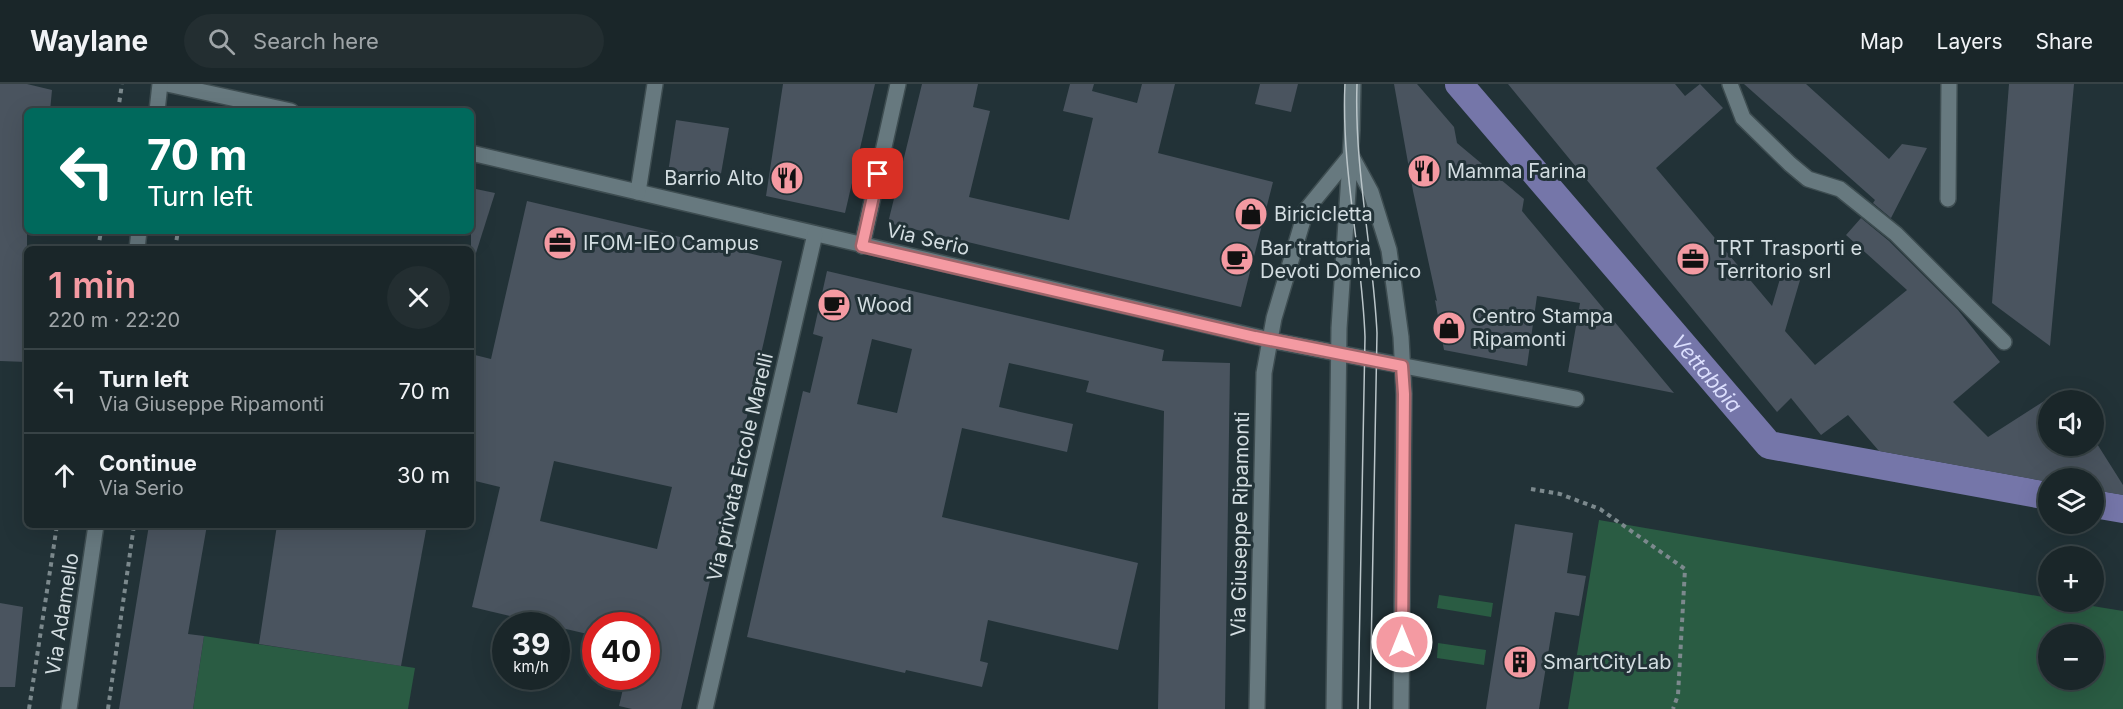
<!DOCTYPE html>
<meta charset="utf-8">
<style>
body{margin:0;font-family:Inter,sans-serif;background:#232e31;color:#f1f3f6;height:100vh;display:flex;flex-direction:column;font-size:22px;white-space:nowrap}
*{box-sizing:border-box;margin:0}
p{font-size:20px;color:#9fa5a8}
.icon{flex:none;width:33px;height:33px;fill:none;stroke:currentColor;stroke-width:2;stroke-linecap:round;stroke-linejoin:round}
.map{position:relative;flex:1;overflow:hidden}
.side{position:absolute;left:24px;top:162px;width:450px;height:282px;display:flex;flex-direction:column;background:#1a2629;border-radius:9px;box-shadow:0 6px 24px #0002,0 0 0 2px #384346}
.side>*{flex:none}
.hud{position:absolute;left:24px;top:24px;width:450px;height:126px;border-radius:9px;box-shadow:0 6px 24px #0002,0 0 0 2px #384346;background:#00695c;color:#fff;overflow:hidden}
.tools{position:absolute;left:2038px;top:306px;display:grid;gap:12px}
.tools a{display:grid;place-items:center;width:66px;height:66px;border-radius:50%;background:#1a2629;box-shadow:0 6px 24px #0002,0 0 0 2px #384346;font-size:30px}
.speed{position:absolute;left:492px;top:528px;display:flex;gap:12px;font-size:30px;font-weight:700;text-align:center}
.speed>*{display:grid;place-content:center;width:78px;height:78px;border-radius:50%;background:#1a2629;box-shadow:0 6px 24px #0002,0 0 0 2px #384346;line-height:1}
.speed small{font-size:15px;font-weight:400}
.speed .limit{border:9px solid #d22;background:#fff;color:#111}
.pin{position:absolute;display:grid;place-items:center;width:51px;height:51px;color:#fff;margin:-26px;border-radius:12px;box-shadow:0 3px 9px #0006}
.me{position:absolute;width:66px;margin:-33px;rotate:0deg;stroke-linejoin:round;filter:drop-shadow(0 0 4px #0008)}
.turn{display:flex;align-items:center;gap:21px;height:126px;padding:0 24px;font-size:27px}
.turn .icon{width:78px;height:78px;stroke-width:2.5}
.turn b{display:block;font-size:42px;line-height:51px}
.round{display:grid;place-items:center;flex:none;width:63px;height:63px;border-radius:32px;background:#232e31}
.summary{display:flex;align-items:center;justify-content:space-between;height:102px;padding:0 24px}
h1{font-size:36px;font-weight:600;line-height:45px;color:#f49aa2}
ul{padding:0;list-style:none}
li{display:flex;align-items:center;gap:18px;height:84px;padding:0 24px;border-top:2px solid #384346}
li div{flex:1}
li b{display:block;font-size:22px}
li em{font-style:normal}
header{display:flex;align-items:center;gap:36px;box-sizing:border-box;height:84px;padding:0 30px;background:#1a2629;border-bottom:2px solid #384346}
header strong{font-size:28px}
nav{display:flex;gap:33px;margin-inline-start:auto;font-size:21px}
.search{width:420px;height:54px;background:#232e31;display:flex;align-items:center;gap:15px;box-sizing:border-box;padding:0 21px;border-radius:33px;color:#9fa5a8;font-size:22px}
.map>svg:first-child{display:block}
.green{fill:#2a5c43;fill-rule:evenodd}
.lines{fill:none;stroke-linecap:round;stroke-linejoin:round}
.canal{stroke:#7576a9;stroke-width:28}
.building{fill:#4a545f;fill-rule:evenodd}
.lane-casing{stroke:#3e4d51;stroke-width:18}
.street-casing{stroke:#3e4d51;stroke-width:18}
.secondary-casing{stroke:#3e4d51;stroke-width:18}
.path{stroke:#7c898d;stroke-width:4;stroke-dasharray:4.5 4.5;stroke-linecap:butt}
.lane{stroke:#67797f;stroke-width:15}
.street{stroke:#67797f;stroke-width:15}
.secondary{stroke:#67797f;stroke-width:15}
.tram{stroke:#bac5c9;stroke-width:1.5}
.route-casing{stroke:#9f6469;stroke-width:15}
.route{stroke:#f49aa2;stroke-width:10}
.labels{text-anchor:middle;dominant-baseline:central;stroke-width:6;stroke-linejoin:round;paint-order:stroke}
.poi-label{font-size:20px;fill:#d3dde1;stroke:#223237;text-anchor:start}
.street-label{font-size:20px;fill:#d3dde1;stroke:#223237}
.water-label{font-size:21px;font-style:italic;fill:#dbdefd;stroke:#223237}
</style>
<header>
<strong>Waylane</strong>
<div class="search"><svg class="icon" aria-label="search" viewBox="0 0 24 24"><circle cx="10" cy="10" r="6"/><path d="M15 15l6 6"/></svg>Search here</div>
<nav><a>Map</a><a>Layers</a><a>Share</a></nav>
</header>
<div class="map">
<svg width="2123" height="625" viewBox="0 0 2123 625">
<rect width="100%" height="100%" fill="#223237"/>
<g class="green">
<path d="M1599,436L2049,514V518H2068L2123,527V625H1568ZM2049,550H2094V596H2049Z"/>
<polygon points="1439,511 1493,519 1491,533 1437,524"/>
<polygon points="204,552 415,584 408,625 193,625"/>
<polygon points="1438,559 1486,566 1484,581 1437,574"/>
</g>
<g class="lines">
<g class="canal">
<path id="s1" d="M1459,0L1769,361L2049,412"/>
<polyline points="2094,420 2123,425"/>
</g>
</g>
<g class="building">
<polygon points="0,0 27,0 52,6 50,27 27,27 27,278 0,277"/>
<polygon points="783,0 875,0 845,129 766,112"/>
<polygon points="922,0 978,0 973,23 990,27 969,113 1069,136 1093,34 1063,27 1070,0 1094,0 1092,7 1137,19 1142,0 1175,0 1158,69 1273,98 1241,223 888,139"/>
<polygon points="1260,0 1298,0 1291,28 1255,20"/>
<polygon points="1394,0 1417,0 1454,43 1457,59 1524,115 1522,127 1674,309 1568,288 1580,219 1537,212 1527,282 1444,266 1435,216 1437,217 1413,107"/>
<polygon points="1508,0 1675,0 1685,12 1700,0 1723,24 1656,84 1772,222 1784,181 1803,186 1785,247 1815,281 1907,206 1846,151 1861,134 1889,157 1958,226 2000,278 1953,318 1988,353 2049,314 2049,362 2094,362 2094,355 2123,401 2123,411 2094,406 2094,394 2049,394 2049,398 1879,367 1848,331 1821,351 1791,314 1777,328"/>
<polygon points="1744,0 1806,0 1889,75 1902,60 1927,64 1891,134 1873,119 1875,116"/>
<polygon points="2009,0 2074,0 2050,262 1992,219"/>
<polygon points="676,36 729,44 719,101 668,89"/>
<polygon points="471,104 495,109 476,169 471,168"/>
<path d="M527,117L782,177L681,625H632L619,622L626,592H646V542H596V552L472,523L500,403L471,396V270L491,275ZM554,377L672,403L657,465L540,437Z"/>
<path d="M827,187L1164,266L1162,277L1230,279L1225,625H1158L1164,327L1086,308L1089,297L1009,279L999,323L1073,340L1067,368L962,344L942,433L1138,479L1118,566L988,536L980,577L988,579L982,603L906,586L905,589L747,553L803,307L810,309L823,253L813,250ZM872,255L912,265L897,329L857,320Z"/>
<polygon points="1515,440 1573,449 1567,489 1586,492 1579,532 1555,528 1539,625 1486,625"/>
<polygon points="149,441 207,441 188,550 204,552 193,625 119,625"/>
<polygon points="277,441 427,441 401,582 259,560"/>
<polygon points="0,519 23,523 15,603 0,603"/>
</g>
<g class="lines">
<defs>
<g id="lane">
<polyline points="1730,0 1743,34 1790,80 1808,95 1840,105 1896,150 2004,258"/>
<polyline points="1948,115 1949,0"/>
</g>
<g id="street">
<polyline points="167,0 291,27"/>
<polyline points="157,27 160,0"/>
<polyline points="471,69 1270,256 1576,315"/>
<polyline points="638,108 655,0"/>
<polyline points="862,162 898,0"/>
<polyline points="137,165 139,147"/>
<polyline points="69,625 96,441"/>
<polyline points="705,625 815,150"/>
<polyline points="1257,625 1264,289 1274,234 1306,126 1351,71"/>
</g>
<g id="secondary">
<polyline points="1351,71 1371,108 1389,166 1401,253 1404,310 1401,625"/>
<polyline points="1334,625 1339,244 1352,46 1353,0"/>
</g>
</defs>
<use href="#lane" class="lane-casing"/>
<use href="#street" class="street-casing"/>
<use href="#secondary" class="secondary-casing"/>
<g class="path">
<polyline points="118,27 122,0"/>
<polyline points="98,165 101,147"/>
<polyline points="175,165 178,147"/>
<polyline points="1531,405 1560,410 1600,425 1685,485 1678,611 1673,625"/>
<polyline points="29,625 57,441"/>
<polyline points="108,625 134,441"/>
</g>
<use href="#lane" class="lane"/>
<use href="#street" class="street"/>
<use href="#secondary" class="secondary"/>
<g class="tram">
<path d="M1345,0C1341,85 1362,168 1365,253L1358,625"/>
<path d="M1357,0C1354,84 1373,166 1377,249L1370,625"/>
</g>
</g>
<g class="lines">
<defs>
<polyline id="route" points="878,90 862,162 1255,253 1402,282 1404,310 1402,558"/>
</defs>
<use href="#route" class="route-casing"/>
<use href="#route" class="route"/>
</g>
<defs>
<symbol id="restaurant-disc" viewBox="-11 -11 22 22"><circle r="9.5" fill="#f49aa2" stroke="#223237"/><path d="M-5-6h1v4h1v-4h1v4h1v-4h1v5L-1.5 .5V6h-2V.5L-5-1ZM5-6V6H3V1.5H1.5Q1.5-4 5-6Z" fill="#111"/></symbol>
<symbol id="shop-disc" viewBox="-11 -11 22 22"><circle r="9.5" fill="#f49aa2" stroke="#223237"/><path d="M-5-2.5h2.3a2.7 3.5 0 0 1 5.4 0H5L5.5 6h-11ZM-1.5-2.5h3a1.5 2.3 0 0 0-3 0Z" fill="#111"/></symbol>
<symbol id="office-disc" viewBox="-11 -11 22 22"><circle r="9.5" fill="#f49aa2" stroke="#223237"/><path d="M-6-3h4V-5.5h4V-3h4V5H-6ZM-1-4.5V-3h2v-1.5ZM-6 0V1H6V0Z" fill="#111"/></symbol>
<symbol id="cafe-disc" viewBox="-11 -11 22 22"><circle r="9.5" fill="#f49aa2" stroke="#223237"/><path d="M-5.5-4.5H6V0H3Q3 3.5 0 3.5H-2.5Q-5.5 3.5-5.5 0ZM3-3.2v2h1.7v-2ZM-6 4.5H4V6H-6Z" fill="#111"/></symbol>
<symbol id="building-disc" viewBox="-11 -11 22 22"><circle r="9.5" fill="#f49aa2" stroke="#223237"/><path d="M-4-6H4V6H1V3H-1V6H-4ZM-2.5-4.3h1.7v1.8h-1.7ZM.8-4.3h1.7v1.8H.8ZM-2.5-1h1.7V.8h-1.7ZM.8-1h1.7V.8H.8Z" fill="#111"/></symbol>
</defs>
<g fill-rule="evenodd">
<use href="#restaurant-disc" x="1405" y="68" width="38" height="38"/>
<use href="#restaurant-disc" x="768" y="75" width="38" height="38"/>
<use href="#shop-disc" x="1232" y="111" width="38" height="38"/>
<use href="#office-disc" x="541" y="140" width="38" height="38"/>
<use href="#cafe-disc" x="1218" y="156" width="38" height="38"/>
<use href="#office-disc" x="1674" y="156" width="38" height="38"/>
<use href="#cafe-disc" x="815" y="202" width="38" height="38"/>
<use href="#shop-disc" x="1430" y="225" width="38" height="38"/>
<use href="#building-disc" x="1501" y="559" width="38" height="38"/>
</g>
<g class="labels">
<g class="poi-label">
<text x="1447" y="87">Mamma Farina</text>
<text x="764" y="94" text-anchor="end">Barrio Alto</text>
<text x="1274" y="130">Biricicletta</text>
<text x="583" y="159">IFOM-IEO Campus</text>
<text x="1260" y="164">Bar trattoria<tspan x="1260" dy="23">Devoti Domenico</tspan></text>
<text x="1716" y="164">TRT Trasporti e<tspan x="1716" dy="23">Territorio srl</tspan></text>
<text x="857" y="221">Wood</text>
<text x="1472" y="232">Centro Stampa<tspan x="1472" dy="23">Ripamonti</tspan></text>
<text x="1543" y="578">SmartCityLab</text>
</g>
<g class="street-label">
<text transform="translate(928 155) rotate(13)">Via Serio</text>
<text transform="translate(740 383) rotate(-77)">Via privata Ercole Marelli</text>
<text transform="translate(1240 440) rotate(-89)">Via Giuseppe Ripamonti</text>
<text transform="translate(62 530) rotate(-81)">Via Adamello</text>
</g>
<g class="water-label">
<text stroke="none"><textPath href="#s1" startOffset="381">Vettabbia</textPath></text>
</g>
</g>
</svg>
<div class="tools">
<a><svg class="icon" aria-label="sound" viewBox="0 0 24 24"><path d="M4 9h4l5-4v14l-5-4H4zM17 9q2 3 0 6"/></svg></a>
<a><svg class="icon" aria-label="layers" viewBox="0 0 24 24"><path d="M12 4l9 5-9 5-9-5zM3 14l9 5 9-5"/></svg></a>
<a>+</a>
<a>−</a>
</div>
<div class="speed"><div>39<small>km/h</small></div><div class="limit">40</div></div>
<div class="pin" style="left:878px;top:90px;background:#d93025"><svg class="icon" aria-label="arrive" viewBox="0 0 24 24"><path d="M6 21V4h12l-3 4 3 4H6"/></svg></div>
<svg class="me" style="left:1402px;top:558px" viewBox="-20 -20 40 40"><circle r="17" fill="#f49aa2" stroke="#fff" stroke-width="3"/><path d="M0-11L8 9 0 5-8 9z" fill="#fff"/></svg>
<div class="hud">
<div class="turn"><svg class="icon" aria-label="left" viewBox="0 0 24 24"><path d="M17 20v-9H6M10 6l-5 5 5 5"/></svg><div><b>70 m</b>Turn left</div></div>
</div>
<section class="side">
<div class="summary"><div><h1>1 min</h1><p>220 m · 22:20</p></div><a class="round"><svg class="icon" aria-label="close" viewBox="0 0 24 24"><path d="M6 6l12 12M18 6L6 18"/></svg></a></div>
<ul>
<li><svg class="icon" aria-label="left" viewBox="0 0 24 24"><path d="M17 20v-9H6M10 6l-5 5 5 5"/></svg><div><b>Turn left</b><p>Via Giuseppe Ripamonti</p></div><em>70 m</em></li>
<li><svg class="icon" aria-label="ahead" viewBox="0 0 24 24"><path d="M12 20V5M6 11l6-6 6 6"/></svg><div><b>Continue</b><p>Via Serio</p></div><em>30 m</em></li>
</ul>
</section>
</div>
